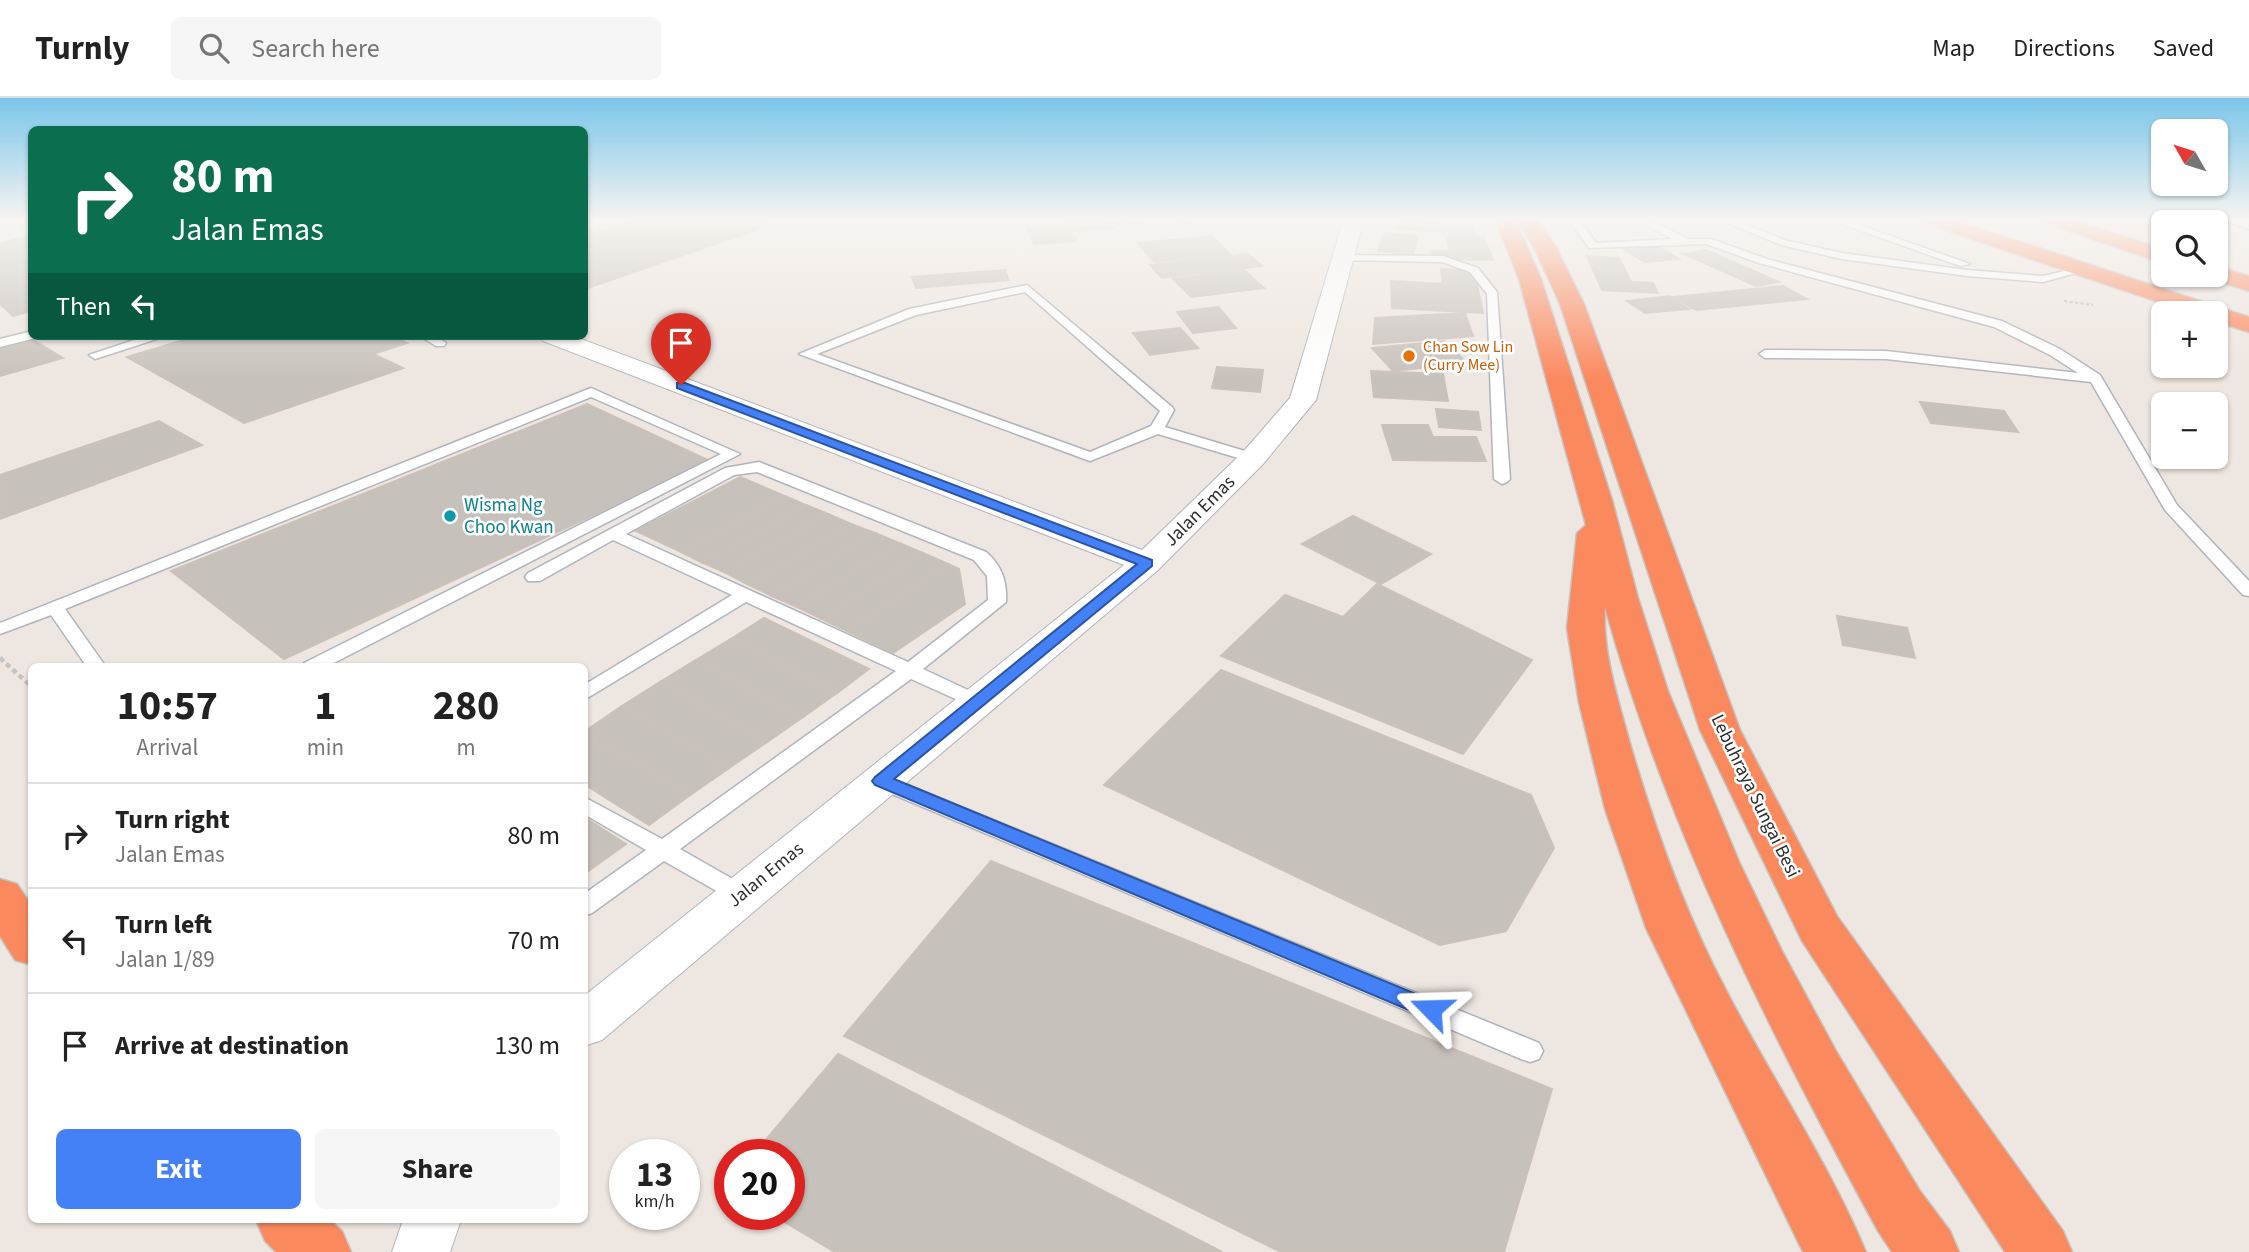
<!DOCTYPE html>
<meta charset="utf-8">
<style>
body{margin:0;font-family:"Source Sans 3",sans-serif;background:#f6f6f6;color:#222;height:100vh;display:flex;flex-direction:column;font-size:26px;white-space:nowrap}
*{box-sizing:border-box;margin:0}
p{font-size:23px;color:#767676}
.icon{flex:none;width:38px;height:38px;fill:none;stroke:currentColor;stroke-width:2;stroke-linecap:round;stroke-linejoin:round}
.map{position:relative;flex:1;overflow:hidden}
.sheet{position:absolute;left:28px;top:565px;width:560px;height:560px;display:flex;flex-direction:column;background:#fff;border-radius:10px;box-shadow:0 2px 5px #0004}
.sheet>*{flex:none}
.hud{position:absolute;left:28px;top:28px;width:560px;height:214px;border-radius:10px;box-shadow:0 2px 5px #0004;background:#0b6e4f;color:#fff;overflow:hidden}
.needle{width:46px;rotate:309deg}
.buttons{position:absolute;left:2151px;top:21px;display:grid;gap:14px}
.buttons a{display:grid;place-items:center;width:77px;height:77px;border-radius:10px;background:#fff;box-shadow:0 2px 5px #0004;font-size:35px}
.speed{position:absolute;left:609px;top:1041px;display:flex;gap:14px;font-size:35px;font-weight:700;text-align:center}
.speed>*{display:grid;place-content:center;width:91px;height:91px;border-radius:50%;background:#fff;box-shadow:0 2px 5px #0004;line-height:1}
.speed small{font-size:18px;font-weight:400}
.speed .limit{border:10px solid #d22;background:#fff;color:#111}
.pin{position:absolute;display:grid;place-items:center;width:60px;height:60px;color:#fff;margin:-72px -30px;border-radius:50% 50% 50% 0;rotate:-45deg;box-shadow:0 0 7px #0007}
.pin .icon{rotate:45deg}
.me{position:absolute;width:77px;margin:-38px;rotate:292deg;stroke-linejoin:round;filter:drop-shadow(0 0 5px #0008)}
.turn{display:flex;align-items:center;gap:24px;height:147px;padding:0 28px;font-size:32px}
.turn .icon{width:91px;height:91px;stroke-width:2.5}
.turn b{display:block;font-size:49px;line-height:60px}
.then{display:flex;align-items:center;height:66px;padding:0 28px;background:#0003;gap:14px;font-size:26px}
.eta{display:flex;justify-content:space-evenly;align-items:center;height:119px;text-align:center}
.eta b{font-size:42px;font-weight:700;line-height:49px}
.primary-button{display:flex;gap:14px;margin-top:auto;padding:14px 28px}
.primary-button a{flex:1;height:80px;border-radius:10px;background:#4481f6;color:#fff;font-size:28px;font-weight:700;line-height:80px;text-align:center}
.primary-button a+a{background:#f6f6f6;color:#222}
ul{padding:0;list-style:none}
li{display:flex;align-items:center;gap:21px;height:105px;padding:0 28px;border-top:2px solid #e0e0e0}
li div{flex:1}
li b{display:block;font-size:26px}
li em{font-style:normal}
header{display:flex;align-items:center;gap:42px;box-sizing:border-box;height:98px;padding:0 35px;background:#fff;border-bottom:2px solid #e0e0e0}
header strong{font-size:33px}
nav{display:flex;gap:38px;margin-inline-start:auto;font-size:24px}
.search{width:490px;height:63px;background:#f6f6f6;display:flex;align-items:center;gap:18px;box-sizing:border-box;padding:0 24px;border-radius:10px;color:#767676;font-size:26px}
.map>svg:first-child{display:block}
.building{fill:#c7c1bb;stroke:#cac1b9;stroke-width:2}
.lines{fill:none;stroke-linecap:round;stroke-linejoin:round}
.lane-casing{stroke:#b0b4bd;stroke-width:3}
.street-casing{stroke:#b0b4bd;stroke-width:2}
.highway-casing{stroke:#c4c4c4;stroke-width:3}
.path-far1{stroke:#c4c4c4;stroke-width:2.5;stroke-dasharray:3.5 2;stroke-linecap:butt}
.path{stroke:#c4c4c4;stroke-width:4.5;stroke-dasharray:5 3.5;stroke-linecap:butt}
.lane{fill:#fff;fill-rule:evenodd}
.street{fill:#fff;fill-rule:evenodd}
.highway{fill:#fb895e;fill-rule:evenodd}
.tram{stroke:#a2a8b6;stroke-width:2}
.route{fill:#4481f6;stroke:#2c54a0;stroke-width:2}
.food-dot{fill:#e8710a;stroke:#fff;stroke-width:2.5}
.culture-dot{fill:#0f9aa8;stroke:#fff;stroke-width:2.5}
.labels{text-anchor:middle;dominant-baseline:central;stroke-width:5;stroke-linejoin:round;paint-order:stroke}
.far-food-label{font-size:16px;fill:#c56008;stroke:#fff;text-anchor:start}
.culture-label{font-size:19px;fill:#0d838f;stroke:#fff;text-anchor:start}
.street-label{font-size:19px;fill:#2d2d2d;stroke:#fff}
</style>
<header>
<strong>Turnly</strong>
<div class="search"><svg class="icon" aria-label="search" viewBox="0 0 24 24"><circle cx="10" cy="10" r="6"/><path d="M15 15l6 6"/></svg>Search here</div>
<nav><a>Map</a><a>Directions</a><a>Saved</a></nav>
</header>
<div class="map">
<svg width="2249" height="1154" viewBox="0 0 2249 1154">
<rect width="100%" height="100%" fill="#eee6e0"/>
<g class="building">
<polygon points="643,120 753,120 773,126 588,190 584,189 584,132 595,135"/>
<polygon points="855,120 1006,120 1005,122"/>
<polygon points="1064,120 1105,120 1113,130 1074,133"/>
<polygon points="1109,120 1166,120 1167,121 1116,127"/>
<polygon points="1169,120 1208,120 1210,122 1175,126"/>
<polygon points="1398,122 1474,128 1473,137 1396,130"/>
<polygon points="1066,125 1077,143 1034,146 1025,128"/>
<polygon points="1384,135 1418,138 1413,156 1378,153"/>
<polygon points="1445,136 1483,138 1493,162 1435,161 1432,153 1450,153"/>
<polygon points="32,138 32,213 13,218 0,206 0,145"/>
<polygon points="1212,138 1230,157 1154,164 1138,145"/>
<polygon points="1657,148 1679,161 1645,164 1624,151"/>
<polygon points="1706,152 1779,184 1756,188 1684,156"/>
<polygon points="1248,156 1262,168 1162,180 1150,167"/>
<polygon points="1587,158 1619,160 1631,184 1653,185 1658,195 1602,192"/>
<polygon points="1441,171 1474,173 1483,215 1392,210 1391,183 1443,186"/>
<polygon points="1005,172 1009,182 916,190 912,179"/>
<polygon points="1244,172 1264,190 1191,199 1173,181"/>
<polygon points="1783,188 1807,201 1696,212 1674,199"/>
<polygon points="1670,198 1689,211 1645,215 1627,203"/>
<polygon points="1218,209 1236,230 1193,235 1177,214"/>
<polygon points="1465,215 1473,238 1373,246 1375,220"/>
<polygon points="1180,230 1198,250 1150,257 1133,235"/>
<polygon points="197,238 392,238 407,245 373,256 403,270 244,325 127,259"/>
<polygon points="33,242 63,260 0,278 0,251"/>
<polygon points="1444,243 1467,265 1393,273 1372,250"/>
<polygon points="1217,269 1263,272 1260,294 1212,290"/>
<polygon points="1371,273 1443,276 1448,303 1374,299"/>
<polygon points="1920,304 2004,313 2018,334 1931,325"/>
<polygon points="587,306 710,363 284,561 171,473"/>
<polygon points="1436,311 1478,314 1481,332 1439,329"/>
<polygon points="159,323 202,347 0,421 0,377"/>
<polygon points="1382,327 1428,327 1433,339 1476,339 1486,363 1393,362"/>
<polygon points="740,379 785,398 681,454 636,433"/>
<polygon points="785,398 806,407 703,465 681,454"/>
<polygon points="806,407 828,416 726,475 703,465"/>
<polygon points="828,416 851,426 749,487 726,475"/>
<polygon points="1353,418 1431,456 1381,486 1302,446"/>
<polygon points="851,426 875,435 772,498 749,487"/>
<polygon points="875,435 899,445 797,509 772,498"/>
<polygon points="899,445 923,455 822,521 797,509"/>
<polygon points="923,455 948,466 847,533 822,521"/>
<polygon points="948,466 959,471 965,506 893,555 847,533"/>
<polygon points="1377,486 1532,562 1463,656 1221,558 1285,497 1343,519"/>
<polygon points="1837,518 1907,530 1915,560 1843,547"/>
<polygon points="764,520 869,571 837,595 731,541"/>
<polygon points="731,541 837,595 803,619 696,562"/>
<polygon points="696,562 803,619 767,644 660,584"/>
<polygon points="1221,572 1531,697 1554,750 1506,833 1440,847 1104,687"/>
<polygon points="660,584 767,644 729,670 622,608"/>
<polygon points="622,608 729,670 690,697 584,634"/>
<polygon points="584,634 690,697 649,727 584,686"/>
<polygon points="584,719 626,746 584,776"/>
<polygon points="991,763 1552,991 1504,1154 1281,1154 844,938"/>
<polygon points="838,956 1222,1154 835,1154 771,1116 789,1116 789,1057 753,1057"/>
</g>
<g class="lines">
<defs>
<g id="lane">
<polygon points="1568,120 1578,120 1596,145 1672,141 1633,120 1646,120 1688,141 1711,141 1767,161 2002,223 2060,251 2100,277 2177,407 2249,483 2249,498 2243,497 2165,412 2091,284 1886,261 1765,260 1759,256 1765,252 1886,253 2078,275 2050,257 1994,229 1759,165 1706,146 1589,150"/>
<polygon points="1716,120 1730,120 1784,142 1842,155 1967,172 2043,178 2085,168 2091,171 2043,184 1967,178 1842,161 1781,147"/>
<polygon points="1752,120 1813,120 1808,123 1757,123"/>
<polygon points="1825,120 1840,120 1970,166 1960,168"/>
<polygon points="1342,157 1443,158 1478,170 1497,194 1510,381 1507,384 1502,386 1494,381 1487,196 1470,174 1442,164 1338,162 1337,160"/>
<path d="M1027,187L1172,309L1174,312L1165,329L1258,357L1260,360L1258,363H1248L1158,336L1090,363L799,256L909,211ZM1025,194L1160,313L1151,328L1090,354L817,256L916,217Z"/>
<polygon points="32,233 32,238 36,240 0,249 0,241"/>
<polygon points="146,238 166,238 95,261 89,257"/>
<polygon points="420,238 436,238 446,245 444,248 436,248"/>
<polygon points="591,290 740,356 326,569 302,569 304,565 721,356 591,299 65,511 106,569 87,569 51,517 0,536 0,525"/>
<path d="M759,364L986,454C1002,468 1007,483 1006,504L923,571L985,600L988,604L985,608H971L911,581L680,751L750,791L754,797L750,803L742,806L734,803L664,763L592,815L584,818V796L646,752L584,716V699L662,741L896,573L746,504L584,602V587L732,497L613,442L540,483H528L525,479L528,475L725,370ZM757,374L974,462L987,478L988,502L908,564L626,436L734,377Z"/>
<polygon points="881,676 1539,945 1543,953 1539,961 1530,964 1521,961 873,688 870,683 873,678"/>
</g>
<g id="street">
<polygon points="1344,120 1364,120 1316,302 1263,366 1158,472 602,942 584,948 584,898 1124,467 543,243 539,238 573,238 1142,452 1243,354 1290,300"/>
<polygon points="403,1122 461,1122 450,1154 392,1154"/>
</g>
<g id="highway">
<polygon points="1516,120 1536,120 1556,149 1584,206 1740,632 1837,818 2063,1133 2072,1154 2005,1154 1802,843 1700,632 1560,206 1534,149"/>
<polygon points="1918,120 1948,120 2249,219 2249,234 2216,224 2216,215 2191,215 1921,124"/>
<polygon points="2038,120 2068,120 2163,151 2163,165 2041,124"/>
<path d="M1508,122L1515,124L1518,128L1541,181L1612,402L1638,500L1668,593L1740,766L1782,853L1836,953L1920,1093L1950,1133L1959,1154H1892L1878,1133C1768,931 1667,731 1605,509C1602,555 1619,604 1631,649C1656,734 1686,817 1728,896C1773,982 1828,1064 1866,1154H1803L1646,830L1605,711L1579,605L1567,530L1577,435L1586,427L1519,181L1498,128L1501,124Z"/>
<polygon points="2216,168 2249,178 2249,193 2208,180 2206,177 2216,177"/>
<polygon points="0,781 17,786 32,808 32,867 15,862 0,838"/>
<polygon points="256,1122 330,1122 342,1133 351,1154 276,1154 265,1143"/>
</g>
</defs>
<use href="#lane" class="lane-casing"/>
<use href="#street" class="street-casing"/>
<use href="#highway" class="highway-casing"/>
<polyline class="path-far1" points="2064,203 2093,207"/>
<polyline class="path" points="0,560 32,589"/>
<use href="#lane" class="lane"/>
<use href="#street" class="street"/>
<use href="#highway" class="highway"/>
<polyline class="tram" points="2215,120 2249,132"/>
</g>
<linearGradient id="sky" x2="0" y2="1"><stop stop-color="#7ac6ea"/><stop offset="0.43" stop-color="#f7f4f1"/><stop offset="1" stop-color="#f7f4f1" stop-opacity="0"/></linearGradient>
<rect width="2249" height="282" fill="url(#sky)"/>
<polygon class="route" points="677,285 685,285 1152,462 1152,468 894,681 1438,905 1441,911 1438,918 1431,920 1423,918 875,687 872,683 875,679 1137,466 677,290"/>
<circle class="food-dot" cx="1409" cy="258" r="7"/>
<circle class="culture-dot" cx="450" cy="418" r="7"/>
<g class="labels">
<g class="far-food-label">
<text x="1423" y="249">Chan Sow Lin<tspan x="1423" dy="18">(Curry Mee)</tspan></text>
</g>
<g class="culture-label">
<text x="464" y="407">Wisma Ng<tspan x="464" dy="22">Choo Kwan</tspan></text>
</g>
<g class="street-label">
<text transform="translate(1200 413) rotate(-45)">Jalan Emas</text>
<text transform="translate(1755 698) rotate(64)">Lebuhraya Sungai Besi</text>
<text transform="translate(766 777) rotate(-39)">Jalan Emas</text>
</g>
</g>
</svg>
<div class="buttons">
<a><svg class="needle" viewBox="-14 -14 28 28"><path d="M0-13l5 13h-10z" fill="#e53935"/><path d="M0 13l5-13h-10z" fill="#767676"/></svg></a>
<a><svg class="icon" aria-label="search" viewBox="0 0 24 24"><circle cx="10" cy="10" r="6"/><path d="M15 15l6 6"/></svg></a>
<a>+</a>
<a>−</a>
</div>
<div class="speed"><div>13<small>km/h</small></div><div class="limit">20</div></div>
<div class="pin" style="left:681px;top:287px;background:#d93025"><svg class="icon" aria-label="arrive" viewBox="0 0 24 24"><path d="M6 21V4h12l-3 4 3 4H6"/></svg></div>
<svg class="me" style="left:1431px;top:911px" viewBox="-20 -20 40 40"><path d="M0-17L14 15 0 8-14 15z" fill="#4481f6" stroke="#fff" stroke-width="4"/></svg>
<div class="hud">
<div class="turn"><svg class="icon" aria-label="right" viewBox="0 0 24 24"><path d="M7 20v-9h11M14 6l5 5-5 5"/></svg><div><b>80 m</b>Jalan Emas</div></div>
<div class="then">Then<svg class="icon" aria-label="left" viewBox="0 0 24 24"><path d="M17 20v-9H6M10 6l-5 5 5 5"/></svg></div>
</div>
<section class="sheet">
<div class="eta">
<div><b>10:57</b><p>Arrival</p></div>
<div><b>1</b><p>min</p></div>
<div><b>280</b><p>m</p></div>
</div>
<ul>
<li><svg class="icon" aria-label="right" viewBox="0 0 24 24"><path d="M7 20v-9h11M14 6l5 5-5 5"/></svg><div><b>Turn right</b><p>Jalan Emas</p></div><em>80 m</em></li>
<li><svg class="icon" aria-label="left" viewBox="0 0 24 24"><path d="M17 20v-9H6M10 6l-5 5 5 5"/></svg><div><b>Turn left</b><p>Jalan 1/89</p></div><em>70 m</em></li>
<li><svg class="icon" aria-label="arrive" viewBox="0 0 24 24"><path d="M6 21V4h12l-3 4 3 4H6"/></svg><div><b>Arrive at destination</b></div><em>130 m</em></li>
</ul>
<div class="primary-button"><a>Exit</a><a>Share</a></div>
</section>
</div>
